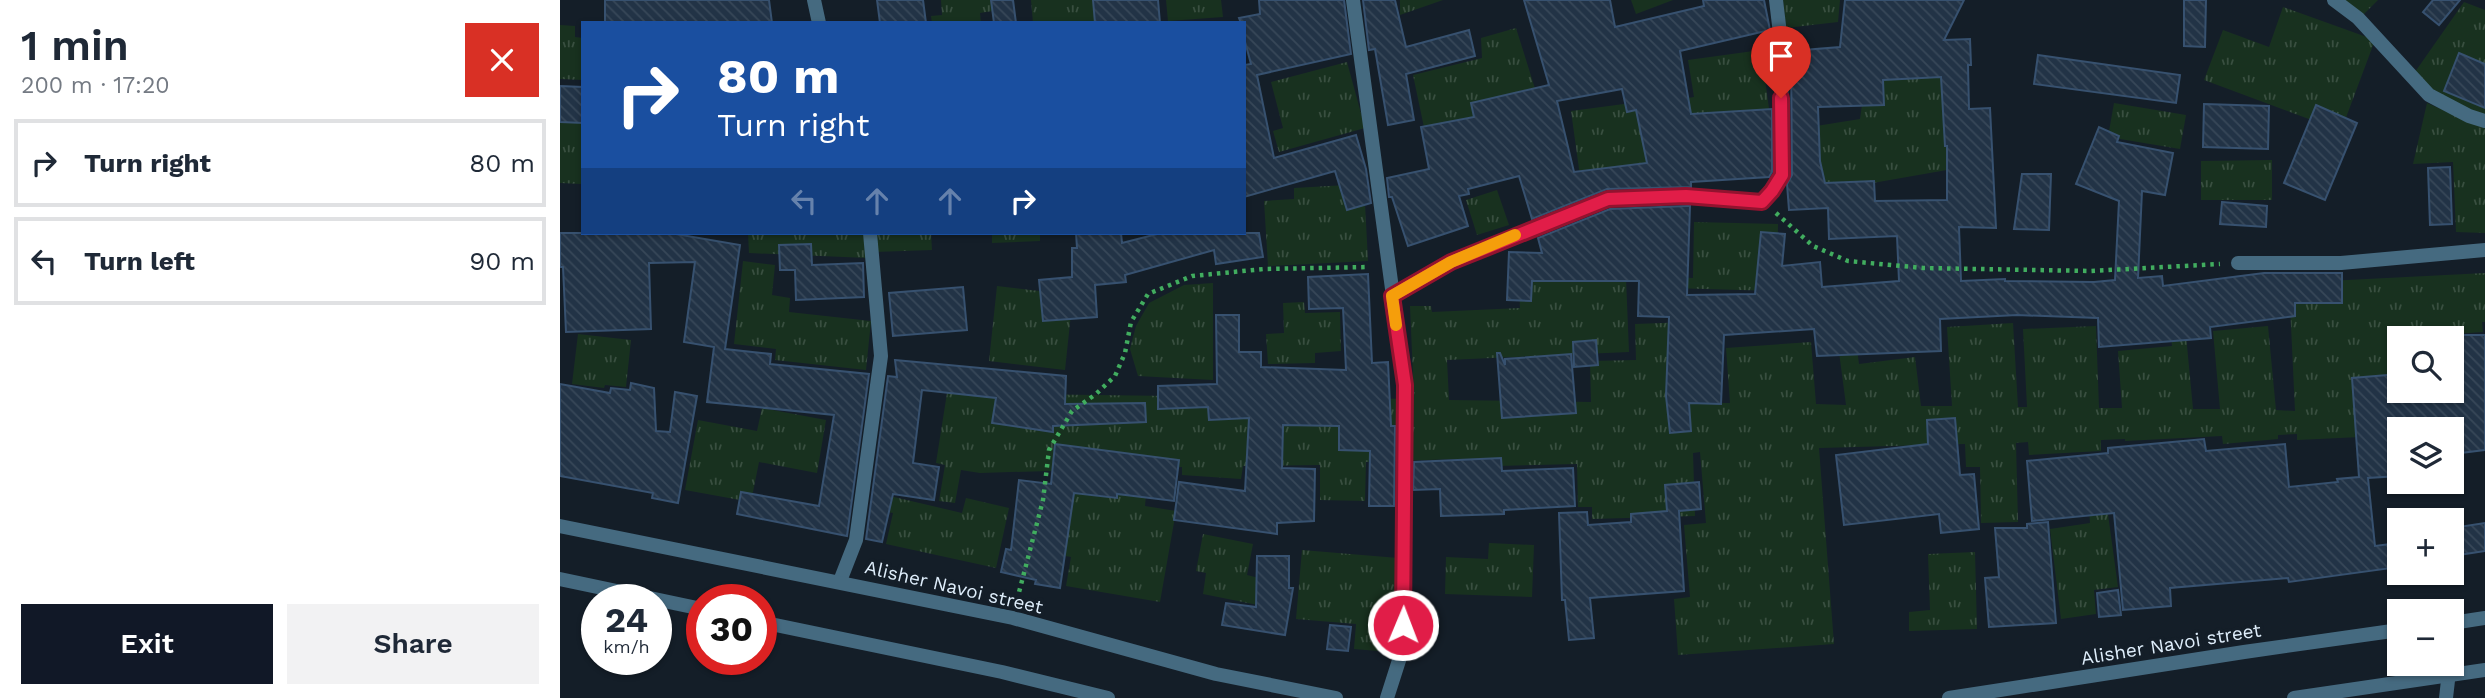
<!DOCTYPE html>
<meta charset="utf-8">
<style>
body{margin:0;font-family:"Work Sans",sans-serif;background:#f2f2f3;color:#1f2937;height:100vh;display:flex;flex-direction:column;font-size:26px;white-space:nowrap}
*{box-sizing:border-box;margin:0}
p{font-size:23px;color:#747a83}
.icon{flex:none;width:38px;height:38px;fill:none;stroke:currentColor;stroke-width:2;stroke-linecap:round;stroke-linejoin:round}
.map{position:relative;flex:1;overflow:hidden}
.panel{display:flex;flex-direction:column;background:#fff;width:560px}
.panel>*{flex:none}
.banner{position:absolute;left:21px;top:21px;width:665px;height:214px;border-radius:0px;box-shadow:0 2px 5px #0004;background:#1a4fa0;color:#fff;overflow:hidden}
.tools{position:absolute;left:1827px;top:326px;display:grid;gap:14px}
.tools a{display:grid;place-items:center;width:77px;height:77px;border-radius:0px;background:#fff;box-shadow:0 2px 5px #0004;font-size:35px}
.speed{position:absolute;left:21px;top:584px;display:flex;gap:14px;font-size:35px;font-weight:700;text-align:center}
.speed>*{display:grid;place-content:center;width:91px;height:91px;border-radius:50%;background:#fff;box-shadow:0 2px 5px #0004;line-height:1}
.speed small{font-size:18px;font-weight:400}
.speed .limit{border:10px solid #d22;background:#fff;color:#111}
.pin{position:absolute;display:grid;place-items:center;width:60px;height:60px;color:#fff;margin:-72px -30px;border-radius:50% 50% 50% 0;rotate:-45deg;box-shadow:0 0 7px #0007}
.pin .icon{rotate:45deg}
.me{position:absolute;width:77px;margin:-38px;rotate:1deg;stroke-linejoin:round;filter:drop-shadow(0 0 5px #0008)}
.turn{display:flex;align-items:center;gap:24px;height:147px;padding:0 21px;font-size:32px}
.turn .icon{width:91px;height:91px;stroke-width:2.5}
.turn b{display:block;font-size:49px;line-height:60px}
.lanes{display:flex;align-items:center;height:66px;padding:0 21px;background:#0003;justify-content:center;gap:35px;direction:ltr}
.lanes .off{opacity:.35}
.round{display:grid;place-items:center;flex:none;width:74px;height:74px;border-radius:0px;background:#f2f2f3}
.summary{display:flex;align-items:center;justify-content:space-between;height:119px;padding:0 21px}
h1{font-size:42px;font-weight:600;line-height:52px}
.primary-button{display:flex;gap:14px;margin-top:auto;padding:14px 21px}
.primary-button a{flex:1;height:80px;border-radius:0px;background:#111827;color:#fff;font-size:28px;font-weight:600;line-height:80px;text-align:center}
.primary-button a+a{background:#f2f2f3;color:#1f2937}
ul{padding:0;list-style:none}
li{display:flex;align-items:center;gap:21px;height:88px;margin:0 14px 10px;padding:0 7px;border:4px solid #e0e1e3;border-radius:0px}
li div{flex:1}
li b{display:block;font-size:26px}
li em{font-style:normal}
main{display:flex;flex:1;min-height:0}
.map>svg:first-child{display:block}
.park{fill:url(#park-tufts)}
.building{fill:url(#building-back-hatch);stroke:#37516f;stroke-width:2;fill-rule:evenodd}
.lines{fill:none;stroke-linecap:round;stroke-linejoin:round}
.path{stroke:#41ad5f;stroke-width:4.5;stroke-dasharray:3.5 5;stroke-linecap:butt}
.service{stroke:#456a80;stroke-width:14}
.minor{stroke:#456a80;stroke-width:14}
.tertiary{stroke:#456a80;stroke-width:14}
.route-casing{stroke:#92132f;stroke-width:18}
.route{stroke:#e11d48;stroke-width:12}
.slow{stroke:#f59e0b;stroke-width:12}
.labels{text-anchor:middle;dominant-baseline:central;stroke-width:7;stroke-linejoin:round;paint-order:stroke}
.street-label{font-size:19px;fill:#dfeefb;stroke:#141e28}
</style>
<main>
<section class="panel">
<div class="summary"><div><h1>1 min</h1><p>200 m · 17:20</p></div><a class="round" style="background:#d93025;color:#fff"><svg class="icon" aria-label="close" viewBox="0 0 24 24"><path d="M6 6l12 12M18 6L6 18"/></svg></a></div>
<ul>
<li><svg class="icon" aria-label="right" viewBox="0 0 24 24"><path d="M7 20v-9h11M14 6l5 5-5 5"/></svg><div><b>Turn right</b></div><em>80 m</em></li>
<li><svg class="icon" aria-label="left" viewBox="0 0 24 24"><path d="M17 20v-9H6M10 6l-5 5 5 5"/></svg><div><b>Turn left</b></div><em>90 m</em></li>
</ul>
<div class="primary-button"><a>Exit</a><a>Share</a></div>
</section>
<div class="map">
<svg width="1925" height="698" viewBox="0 0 1925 698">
<defs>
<pattern id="park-tufts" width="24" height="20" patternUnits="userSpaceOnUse" patternTransform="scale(1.75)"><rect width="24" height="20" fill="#18311f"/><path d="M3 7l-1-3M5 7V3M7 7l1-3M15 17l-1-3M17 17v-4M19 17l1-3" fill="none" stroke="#394f40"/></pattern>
<pattern id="building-back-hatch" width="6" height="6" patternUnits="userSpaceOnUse" patternTransform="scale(1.75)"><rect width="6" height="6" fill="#223346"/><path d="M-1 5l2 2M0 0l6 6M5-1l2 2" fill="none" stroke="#374758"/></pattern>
</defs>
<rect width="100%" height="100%" fill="#141e28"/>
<g class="park">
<polygon points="381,0 438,0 439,10 420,13 421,23 372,23 371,16 382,15"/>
<polygon points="471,0 541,0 542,23 473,23"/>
<polygon points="606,0 661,0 663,17 608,21"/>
<polygon points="840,0 883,0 840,15"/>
<polygon points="1071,0 1113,0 1076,14"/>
<polygon points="1223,0 1280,0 1278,22 1226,28"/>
<polygon points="1782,0 1818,0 1803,15"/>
<polygon points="1904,2 1925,10 1925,118 1872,92 1855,72"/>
<polygon points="1723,7 1815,40 1781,131 1644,80 1663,30 1709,47"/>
<polygon points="0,25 15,26 15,37 23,38 23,80 0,79"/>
<polygon points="956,28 978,98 865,132 853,75 922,58 921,38"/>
<polygon points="1201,50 1217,167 1188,171 1120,141 1115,100 1134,97 1128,60"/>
<polygon points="787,62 805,128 719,152 713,131 723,128 711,82"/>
<polygon points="1393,64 1404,167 1267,191 1250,127 1300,119 1307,69"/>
<polygon points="0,91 23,97 23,233 41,233 40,247 22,247 21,184 0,183"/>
<polygon points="1079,102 1088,167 1020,176 1011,111"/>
<polygon points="1554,103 1626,115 1620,149 1548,137"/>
<polygon points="1867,103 1908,121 1925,125 1925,233 1896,232 1893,162 1853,164"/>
<polygon points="1712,160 1712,200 1641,200 1641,161"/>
<polygon points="804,184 808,261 708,266 704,201 734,199 734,188"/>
<polygon points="937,190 949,225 917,235 906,200"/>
<polygon points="1134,222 1218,224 1217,291 1110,288 1111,277 1133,278"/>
<polygon points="188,233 306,233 308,258 189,253"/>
<polygon points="313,233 371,233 372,250 314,252"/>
<polygon points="432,233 480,233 480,241 432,243"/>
<polygon points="958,256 994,281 1066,278 1069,352 887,360 889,400 1031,402 1030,361 1076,360 1075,324 1129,322 1132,403 1170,403 1166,348 1251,342 1256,404 1286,405 1279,352 1297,349 1299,364 1355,357 1361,406 1392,406 1387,327 1453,323 1458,407 1467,407 1463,329 1536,326 1539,408 1562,408 1558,351 1612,346 1607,291 1626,335 1633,409 1660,409 1653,331 1708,326 1716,410 1735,411 1729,283 1925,273 1925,322 1922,322 1923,332 1839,338 1839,380 1797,382 1925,429 1839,429 1839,431 1800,432 1800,437 1737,440 1737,434 1718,435 1718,439 1663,444 1662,436 1565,441 1565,439 1541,440 1541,451 1469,455 1468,442 1456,443 1458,522 1421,523 1420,467 1406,467 1405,444 1259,448 1274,644 1118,655 1114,599 1130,597 1124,525 1146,523 1140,452 1133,453 1135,516 1032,519 1032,507 1018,507 1017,464 896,467 896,459 806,462 805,501 760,500 760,465 683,466 681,479 622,475 622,467 420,473 401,470 395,503 379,501 385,465 376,463 387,393 854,399 850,306 871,306 872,312 960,308"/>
<polygon points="183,261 215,265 212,295 230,298 229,312 311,321 306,370 215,360 216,349 174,344"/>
<polygon points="653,283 653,380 578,376 570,349 576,326 589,303 624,285"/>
<polygon points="437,286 513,295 505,370 429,361"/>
<polygon points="744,302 745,313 780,312 781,351 755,353 755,363 708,364 706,334 724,333 723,303"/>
<polygon points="18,334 71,340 66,387 45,385 44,388 12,384"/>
<polygon points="202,408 266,420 257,473 199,462 191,502 125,490 138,420 197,431"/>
<polygon points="501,480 586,495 585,506 616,511 600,602 506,586 511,557 489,553"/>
<polygon points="317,493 402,513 406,498 449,508 436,568 326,544 333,513 313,509"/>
<polygon points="1547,507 1558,587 1534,590 1536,614 1501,619 1490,529 1530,523 1529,509"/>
<polygon points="643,534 693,544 687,575 703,579 698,605 643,594 646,573 636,571"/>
<polygon points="929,543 974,545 972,597 885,594 886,557 928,559"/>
<polygon points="742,550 838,558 830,652 794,649 796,624 736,619"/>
<polygon points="1415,552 1417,629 1349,631 1349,612 1370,610 1368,554"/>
</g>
<g class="building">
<polygon points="45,0 209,0 212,23 45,23"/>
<polygon points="317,0 363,0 366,23 320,23"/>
<polygon points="431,0 453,0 456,23 434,23"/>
<polygon points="533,0 598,0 600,23 535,23"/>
<polygon points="699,0 784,0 791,54 697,75 714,158 796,135 806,169 811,203 787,210 775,171 684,197 684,65 691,64 684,38 684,23 681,23 679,18 700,14"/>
<polygon points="803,0 835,0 846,47 909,30 915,56 846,74 854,120 828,125 815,49 809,50"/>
<path d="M964,0H1050L1055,27L1144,6L1143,0H1204L1210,30L1120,51L1131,114L1212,109V172L1209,177L1131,182V187L1047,189L972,219L959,176L908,189L909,194L899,196L908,226L848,246L832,197H829L827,178L869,169L861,127L914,117L911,103L989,85ZM1062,89L1067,112L1076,110L1087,163L1014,172L997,101Z"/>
<path d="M1285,0H1404L1384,40L1410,39L1411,65H1408L1409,109L1430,108L1436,228L1399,227L1401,281L1445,279V281L1534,282L1555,280L1559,201L1516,184L1539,127L1559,136L1557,142L1613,153L1605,195L1582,191L1578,278L1602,276L1603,286L1704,273H1782V303H1735V316L1650,327L1651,338L1539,347L1538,318L1457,315L1380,319L1381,351L1257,356L1254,329L1164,335L1161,404L1129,403L1131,431L1110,433L1106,396L1109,317L1078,316L1079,281H972L971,301L947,300L949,252L982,253L978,238L1050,209L1127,206H1130L1127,295L1195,294L1201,232L1225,234L1222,266L1260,262L1262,287L1339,281L1337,236L1269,239L1268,208L1229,210L1227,184L1232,175L1231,51L1280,47ZM1381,77L1385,146H1387V200L1315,201L1314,181L1265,183L1260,161L1258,107L1324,105L1323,80Z"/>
<polygon points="1624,0 1646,0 1645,47 1624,46"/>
<polygon points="1873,0 1900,0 1879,25 1863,12"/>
<polygon points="1899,53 1925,64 1925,108 1884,91"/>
<polygon points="1478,55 1620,75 1616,103 1474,84"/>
<polygon points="0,86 23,87 23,123 0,122"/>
<polygon points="1644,104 1709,106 1708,149 1643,147"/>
<polygon points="1756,105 1797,123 1765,200 1724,183"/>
<polygon points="1890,167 1892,224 1870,225 1868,168"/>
<polygon points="1462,174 1491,174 1489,230 1454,229"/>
<polygon points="1662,202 1707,206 1706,227 1660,224"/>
<polygon points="0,233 110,233 180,245 165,349 211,354 210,364 309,374 287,536 177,514 181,492 259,506 274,415 147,402 154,347 124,342 135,262 89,263 91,329 6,332 3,267 0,267"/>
<polygon points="516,233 561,233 562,243 601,233 699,233 703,257 656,264 654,250 565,275 566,282 535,285 537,317 483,321 479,280 512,277 512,248 517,248"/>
<polygon points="251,244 252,265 303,263 304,297 236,300 235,270 220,270 219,245"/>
<polygon points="808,274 812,363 828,362 831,426 835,426 834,506 809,506 810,451 779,450 779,426 723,425 722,468 755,469 754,521 717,523 717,534 614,520 619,482 685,491 689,418 649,420 648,407 598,409 598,386 657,384 656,315 679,315 679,352 701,352 701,367 786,370 783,308 749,309 748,277"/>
<polygon points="403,287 407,330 333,336 329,293"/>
<polygon points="1892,335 1925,335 1925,450 1892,454 1892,429 1839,429 1839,476 1808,478 1815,546 1839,543 1839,567 1729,582 1728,578 1610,588 1611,606 1563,610 1554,513 1472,521 1467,461 1548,453 1548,448 1644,439 1646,451 1725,444 1729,487 1778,482 1777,479 1799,477 1792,378 1839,374 1839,390 1892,390"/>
<polygon points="1036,340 1038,365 1014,367 1013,342"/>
<polygon points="937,353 940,353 945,365 945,359 1011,354 1016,413 942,418"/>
<polygon points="335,360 506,376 505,404 585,403 586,422 493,426 493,432 432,423 436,398 362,390 353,463 379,467 374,500 333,494 322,542 306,539 328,376 337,377"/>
<polygon points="71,383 94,388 96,431 110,432 115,392 137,396 118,503 92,498 93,493 0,476 0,384 50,393 51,388 70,390"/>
<polygon points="1395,418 1400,475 1414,474 1419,529 1381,533 1379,514 1284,525 1276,455 1368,444 1367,420"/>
<polygon points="495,444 619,460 614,501 557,494 557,498 514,493 500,588 475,584 476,580 441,572 446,549 451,550 459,480 491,484"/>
<polygon points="941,458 942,471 1013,468 1015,506 944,510 944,514 881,516 880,489 853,490 854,462"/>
<polygon points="1139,482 1141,509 1119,511 1124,591 1030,598 1034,638 1009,640 1005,600 1002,600 999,513 1027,512 1028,525 1071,522 1071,514 1107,511 1105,485"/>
<polygon points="1488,522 1496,623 1429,627 1425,578 1439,577 1435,528 1467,528 1467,524"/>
<polygon points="1925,523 1925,551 1892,556 1892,528"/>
<polygon points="697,556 729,556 729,588 733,588 725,635 662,625 666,603 696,607"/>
<polygon points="1558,590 1561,615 1539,617 1537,593"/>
<polygon points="770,625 791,627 788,651 767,649"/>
</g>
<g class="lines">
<g class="path">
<polyline points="1216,213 1253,246 1288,261 1363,268 1531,271 1660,264"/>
<polyline points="457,600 483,500 489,450 512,411 536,394 555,376 565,353 571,322 588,294 632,276 704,269 809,267"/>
</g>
<polyline class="service" points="1774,0 1798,18 1869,95 1909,116 1925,121"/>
<g class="minor">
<polyline points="254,0 259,23"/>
<polyline points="793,0 845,385 842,651 827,698"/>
<polyline points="1678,263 1781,263 1925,250"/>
<polyline points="833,296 891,262 1048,199 1127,196 1202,202 1222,175 1221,42 1216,0"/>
<polyline points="280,581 296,540 321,356 310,233"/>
</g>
<g class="tertiary">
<polyline points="0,526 453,618 656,674 776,698"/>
<polyline points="0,579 142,609"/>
<polyline points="201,622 442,672 548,698"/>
<polyline points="1892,623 1925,618"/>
<polyline points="1389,698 1684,652 1839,630"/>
<polyline points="1734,698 1925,670"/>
<polyline points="1886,698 1890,663"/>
</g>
</g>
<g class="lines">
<defs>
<polyline id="route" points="843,625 845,385 832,296 891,262 1048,199 1126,196 1202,202 1212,191 1222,175 1221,98"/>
</defs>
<use href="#route" class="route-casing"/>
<use href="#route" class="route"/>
<polyline class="slow" points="836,325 832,296 891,262 955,235"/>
</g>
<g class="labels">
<g class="street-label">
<text transform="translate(394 587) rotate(13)">Alisher Navoi street</text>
<text transform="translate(1611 644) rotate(-9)">Alisher Navoi street</text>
</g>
</g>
</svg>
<div class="tools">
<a><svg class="icon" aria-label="search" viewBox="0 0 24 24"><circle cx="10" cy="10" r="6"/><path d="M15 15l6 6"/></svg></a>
<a><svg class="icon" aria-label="layers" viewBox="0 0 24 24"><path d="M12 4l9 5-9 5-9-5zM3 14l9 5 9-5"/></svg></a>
<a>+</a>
<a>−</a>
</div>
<div class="speed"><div>24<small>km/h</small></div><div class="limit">30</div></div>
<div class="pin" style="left:1221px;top:98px;background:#d93025"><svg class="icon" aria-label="arrive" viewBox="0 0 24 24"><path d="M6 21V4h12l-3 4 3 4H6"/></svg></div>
<svg class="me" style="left:843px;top:625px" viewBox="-20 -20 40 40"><circle r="17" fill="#e11d48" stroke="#fff" stroke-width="3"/><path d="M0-11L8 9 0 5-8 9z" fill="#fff"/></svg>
<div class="banner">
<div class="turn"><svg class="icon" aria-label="right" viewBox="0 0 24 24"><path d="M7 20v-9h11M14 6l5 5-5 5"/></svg><div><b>80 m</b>Turn right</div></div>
<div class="lanes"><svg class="icon off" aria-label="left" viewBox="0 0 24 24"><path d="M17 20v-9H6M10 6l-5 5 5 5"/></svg><svg class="icon off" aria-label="ahead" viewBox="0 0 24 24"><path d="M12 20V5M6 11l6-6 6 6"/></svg><svg class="icon off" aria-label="ahead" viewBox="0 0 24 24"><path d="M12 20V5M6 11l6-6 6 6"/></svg><svg class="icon" aria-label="right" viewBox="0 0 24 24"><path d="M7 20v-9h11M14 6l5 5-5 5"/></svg></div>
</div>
</div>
</main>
